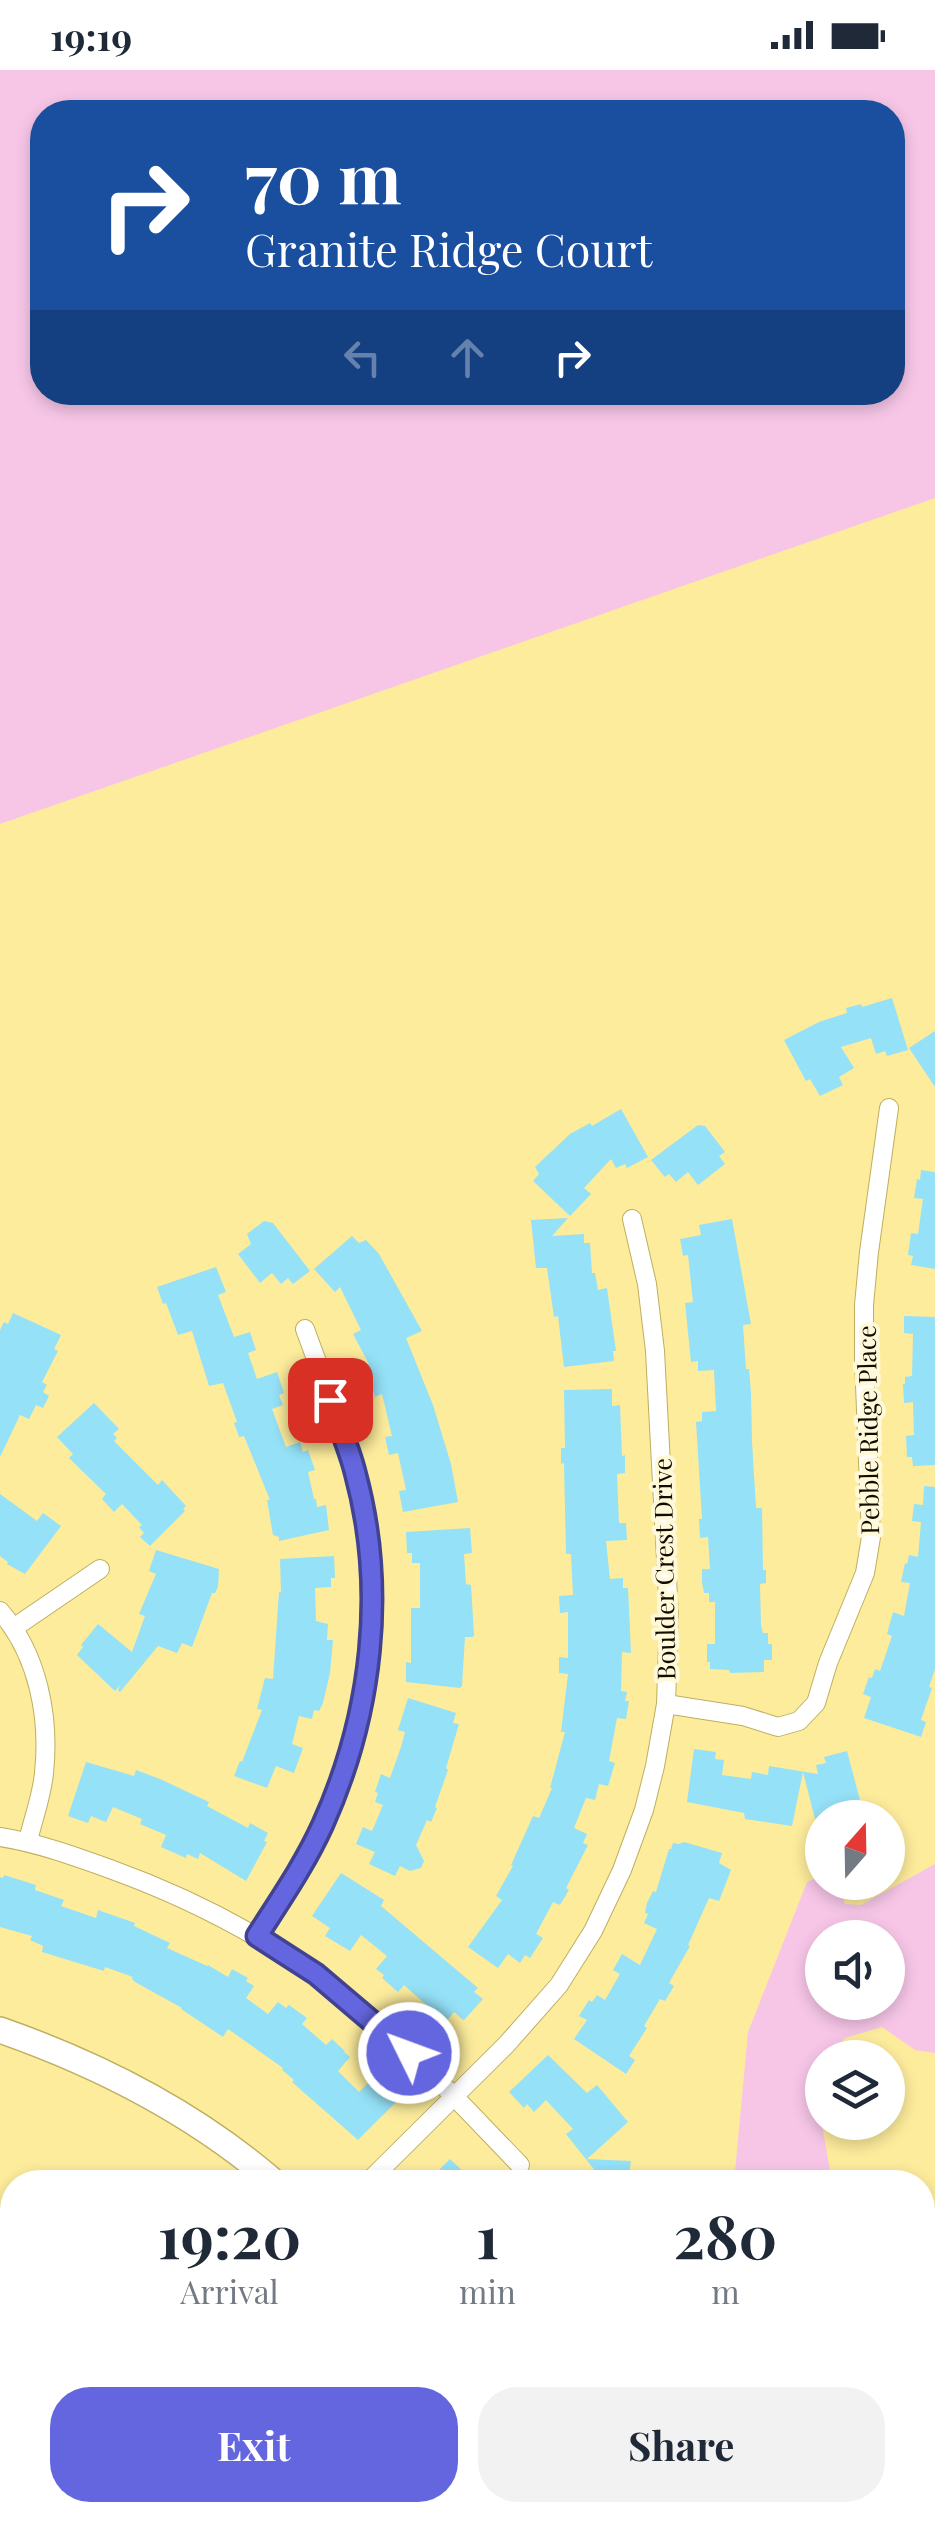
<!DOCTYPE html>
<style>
body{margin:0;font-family:"Playfair Display",serif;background:#f2f2f3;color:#1f2937;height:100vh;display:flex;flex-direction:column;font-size:38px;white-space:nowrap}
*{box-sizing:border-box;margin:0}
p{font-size:32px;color:#747a83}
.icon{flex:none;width:55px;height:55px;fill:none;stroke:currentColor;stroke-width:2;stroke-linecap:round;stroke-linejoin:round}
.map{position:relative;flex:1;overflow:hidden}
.drawer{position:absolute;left:0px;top:2100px;width:935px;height:352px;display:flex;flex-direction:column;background:#fff;border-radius:40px 40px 0 0;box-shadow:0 5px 15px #0003}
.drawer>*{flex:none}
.top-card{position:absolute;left:30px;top:30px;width:875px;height:305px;border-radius:40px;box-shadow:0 5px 15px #0003;background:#1a4fa0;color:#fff;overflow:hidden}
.needle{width:65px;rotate:20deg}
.fabs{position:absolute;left:805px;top:1730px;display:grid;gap:20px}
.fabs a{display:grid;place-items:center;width:100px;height:100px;border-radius:50%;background:#fff;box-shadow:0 5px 15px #0003;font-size:50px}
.pin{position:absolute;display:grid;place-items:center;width:85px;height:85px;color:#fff;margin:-42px;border-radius:20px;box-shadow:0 5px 15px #0006}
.me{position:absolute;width:110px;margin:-55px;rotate:312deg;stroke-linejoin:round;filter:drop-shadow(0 0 8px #0008)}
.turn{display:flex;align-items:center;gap:35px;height:210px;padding:0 50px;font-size:45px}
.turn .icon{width:130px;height:130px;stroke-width:2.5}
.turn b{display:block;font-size:70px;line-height:85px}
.lanes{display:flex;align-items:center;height:95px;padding:0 50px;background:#0003;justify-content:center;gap:50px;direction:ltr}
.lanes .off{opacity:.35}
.eta{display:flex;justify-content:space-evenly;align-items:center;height:170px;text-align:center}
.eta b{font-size:60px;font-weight:700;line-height:70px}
.primary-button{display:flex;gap:20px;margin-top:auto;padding:20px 50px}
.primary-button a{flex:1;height:115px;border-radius:40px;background:#6466df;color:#fff;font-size:40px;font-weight:700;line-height:115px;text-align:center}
.primary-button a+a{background:#f2f2f3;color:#1f2937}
.status{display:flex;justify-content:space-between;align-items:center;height:70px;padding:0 50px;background:#fff;direction:ltr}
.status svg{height:28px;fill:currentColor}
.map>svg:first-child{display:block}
.green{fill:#f7c6e7;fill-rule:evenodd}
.building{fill:#95e1f7}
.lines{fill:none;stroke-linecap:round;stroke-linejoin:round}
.street-casing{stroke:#beaf60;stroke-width:20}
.secondary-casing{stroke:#beaf60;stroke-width:28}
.street{stroke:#fff;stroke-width:18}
.secondary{stroke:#fff;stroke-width:25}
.route-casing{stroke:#414291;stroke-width:25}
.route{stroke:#6466df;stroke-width:18}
.labels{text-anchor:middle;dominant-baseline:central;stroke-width:8;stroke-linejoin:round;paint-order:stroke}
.street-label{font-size:25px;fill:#110c00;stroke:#fff9da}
</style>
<div class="status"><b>19:19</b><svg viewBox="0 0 49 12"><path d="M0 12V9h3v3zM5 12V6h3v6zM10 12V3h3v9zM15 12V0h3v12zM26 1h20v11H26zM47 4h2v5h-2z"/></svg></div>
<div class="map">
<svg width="935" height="2452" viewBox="0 0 935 2452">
<rect width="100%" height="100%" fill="#fdec9c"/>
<g class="green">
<path d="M0,0H935V428L0,754ZM42,42H892V322H42Z"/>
<path d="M935,1794V1983L915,1980L882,1957L845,1968L829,1987L822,1988V1995L811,2020L823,2060L832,2112H734L748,1962L807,1812L822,1805V1812L836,1813L838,1815L845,1834L861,1835ZM822,1868H888V1932H822Z"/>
<polygon points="315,2440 440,2440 445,2452 301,2452"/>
<polygon points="586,2440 827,2440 827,2452 590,2452"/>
</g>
<g class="building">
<polygon points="892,928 908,980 887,986 885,981 876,984 871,968 841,977 854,998 839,1007 843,1015 820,1026 810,1009 806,1011 784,970 819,952 847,943 846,938 861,934 862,937"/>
<polygon points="935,961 935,1017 909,978"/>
<polygon points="621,1039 648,1087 627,1098 625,1094 616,1098 611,1089 584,1118 591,1124 570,1146 533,1111 539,1104 535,1097 570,1064 590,1053 592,1056"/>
<polygon points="698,1055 705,1056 725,1082 719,1086 725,1094 698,1115 688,1102 676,1112 669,1104 665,1107 651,1090"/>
<polygon points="921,1100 935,1102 935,1199 911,1195 913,1186 908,1185 911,1163 918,1164 923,1129 914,1128 917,1109 920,1110"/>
<polygon points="568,1148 552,1166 584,1164 584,1173 590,1173 592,1203 595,1203 598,1220 607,1218 616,1281 613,1281 614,1291 564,1297 558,1246 554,1247 547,1198 536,1198 531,1150"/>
<polygon points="732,1149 751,1254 743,1255 746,1299 749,1299 751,1323 752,1371 756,1438 762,1438 763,1500 766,1500 766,1513 760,1514 761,1555 763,1563 768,1563 768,1574 772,1574 772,1590 764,1590 764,1602 730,1603 729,1600 710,1599 710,1592 707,1592 707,1574 715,1574 715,1532 709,1532 709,1523 704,1523 702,1513 702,1499 710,1499 708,1467 700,1468 699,1449 702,1449 696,1352 702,1351 702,1342 716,1341 714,1300 698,1301 698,1291 691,1292 685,1233 693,1232 688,1185 683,1186 680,1169 701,1165 699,1155"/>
<polygon points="264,1151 273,1153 310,1201 293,1214 288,1208 281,1214 272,1203 260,1213 238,1184 251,1174 247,1164"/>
<polygon points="352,1166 359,1173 366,1170 379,1184 422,1261 406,1268 433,1335 451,1394 458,1432 403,1442 399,1421 406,1420 398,1383 389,1385 385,1367 392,1366 382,1324 375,1327 372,1317 366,1319 358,1298 369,1294 353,1264 361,1260 340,1217 335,1222 314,1199"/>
<polygon points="216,1197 226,1222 218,1225 234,1267 250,1262 256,1280 248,1283 257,1309 277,1302 284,1323 279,1325 283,1335 272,1339 286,1377 300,1372 303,1382 308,1380 315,1400 308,1402 314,1429 316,1429 317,1437 326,1435 329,1460 279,1471 279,1467 273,1465 267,1430 270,1430 244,1366 239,1367 234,1353 237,1352 223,1313 209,1316 192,1261 178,1265 166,1233 163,1234 157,1217"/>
<polygon points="13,1243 61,1265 54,1279 58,1281 42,1312 47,1315 43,1322 49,1326 43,1338 36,1335 29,1349 20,1345 0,1387 0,1260 4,1252 8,1254"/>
<polygon points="904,1246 935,1247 935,1395 913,1396 912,1387 907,1387 906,1366 914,1365 913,1332 904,1333 903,1314 905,1314 905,1307 912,1306 913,1264 904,1263"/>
<polygon points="612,1319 612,1336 620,1335 622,1386 625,1385 625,1403 617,1404 619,1453 626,1453 627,1470 606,1471 610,1509 623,1508 623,1518 628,1518 631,1583 622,1582 621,1621 627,1622 625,1631 629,1631 626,1649 617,1648 609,1691 615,1693 608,1716 599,1714 595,1730 586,1728 574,1758 587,1764 583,1773 588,1775 566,1818 569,1820 560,1835 553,1832 536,1864 543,1868 530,1888 525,1885 520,1893 508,1884 498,1898 468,1877 502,1830 496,1826 513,1796 511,1795 533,1746 539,1748 552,1718 550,1718 565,1662 561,1662 568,1604 559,1603 559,1587 568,1588 568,1542 560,1543 559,1526 573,1525 571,1484 566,1484 564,1393 561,1394 561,1378 565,1378 564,1320"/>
<polygon points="94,1333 119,1359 113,1364 117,1368 114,1371 158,1415 162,1410 186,1436 183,1439 185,1441 150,1476 140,1467 144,1463 139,1457 142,1455 122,1434 114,1442 102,1429 106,1424 69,1388 73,1384 57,1367"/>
<polygon points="924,1416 935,1417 935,1599 929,1617 932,1618 921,1650 926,1652 921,1667 864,1648 871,1627 863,1624 869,1607 872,1608 875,1599 880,1601 892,1566 887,1564 893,1542 904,1546 910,1513 901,1512 905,1493 907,1494 909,1485 918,1487 921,1452 912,1451 914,1434 923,1435"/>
<polygon points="0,1424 37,1451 43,1443 61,1456 25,1504 7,1494 8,1492 0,1486"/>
<polygon points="470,1458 472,1483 464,1484 466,1514 471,1515 474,1565 473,1567 465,1567 462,1616 460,1618 406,1612 406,1592 411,1593 411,1538 420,1538 420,1493 412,1493 412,1483 407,1483 406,1462"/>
<polygon points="156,1480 219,1499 218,1517 215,1523 212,1523 192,1577 182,1573 177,1583 158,1576 120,1622 118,1621 120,1615 115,1621 77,1585 83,1577 81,1575 98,1554 132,1582 145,1546 139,1544 156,1504 149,1501"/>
<polygon points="334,1486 335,1508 331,1508 331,1517 315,1518 316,1551 328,1554 327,1570 333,1570 330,1603 323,1633 319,1641 314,1640 312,1649 299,1646 292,1674 303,1678 294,1703 276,1696 267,1718 234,1706 240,1691 242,1692 262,1640 257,1639 265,1608 273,1609 279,1522 281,1522 280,1489"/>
<polygon points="408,1628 456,1643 453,1653 459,1654 446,1698 448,1700 435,1737 437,1738 431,1752 427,1750 416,1775 424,1791 421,1798 410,1801 400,1796 395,1806 369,1794 375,1782 356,1774 363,1757 372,1761 383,1735 375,1732 378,1723 375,1722 381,1704 390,1708 401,1677 405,1662 398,1660"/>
<polygon points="694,1679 716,1682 715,1689 724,1690 722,1705 751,1709 752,1702 768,1705 769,1696 818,1704 816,1695 826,1693 824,1687 847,1681 861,1734 829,1742 830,1745 815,1749 803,1702 792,1756 745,1749 744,1743 687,1732"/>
<polygon points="86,1692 134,1706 136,1700 160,1709 209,1732 207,1736 248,1758 250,1753 268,1763 264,1771 267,1772 246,1811 200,1783 198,1789 187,1784 186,1788 161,1777 166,1765 140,1754 142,1749 113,1737 106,1752 91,1746 88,1753 68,1746"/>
<polygon points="684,1772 722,1783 719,1793 731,1800 719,1831 709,1828 688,1875 690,1876 669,1913 674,1916 665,1931 660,1929 644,1956 647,1958 629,1986 635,1990 626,2004 574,1969 587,1950 579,1946 589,1930 592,1932 597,1925 605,1930 620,1904 613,1900 622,1884 640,1895 657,1859 644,1853 648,1844 645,1843 647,1833 653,1821 656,1822 669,1779 671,1779 673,1773 679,1774"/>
<polygon points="341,1803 384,1830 381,1836 478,1918 474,1922 483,1929 465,1949 463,1950 454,1942 440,1959 427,1947 432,1940 404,1915 398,1922 382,1908 384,1905 376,1899 387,1886 361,1865 350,1881 325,1866 330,1858 312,1846"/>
<polygon points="4,1805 36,1815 35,1820 64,1830 61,1836 96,1848 98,1840 135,1853 134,1856 170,1873 167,1878 207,1896 208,1895 228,1907 232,1899 248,1908 246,1911 254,1916 246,1928 268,1944 278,1932 286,1938 289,1935 307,1948 302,1954 326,1975 332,1969 345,1981 344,1982 350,1987 338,2001 359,2022 369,2012 376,2018 379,2015 397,2031 358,2070 292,2012 294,2010 282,2000 283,1998 228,1959 223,1967 181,1939 182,1938 135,1912 132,1909 133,1907 105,1897 104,1901 42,1882 43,1876 30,1870 32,1866 0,1857 0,1807 3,1808"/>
<polygon points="548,1985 587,2023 597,2015 628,2052 587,2089 631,2091 628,2112 604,2112 566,2064 573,2059 546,2030 534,2042 527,2034 524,2038 509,2022"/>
<polygon points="450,2089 474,2112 427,2112"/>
</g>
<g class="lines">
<defs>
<g id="street">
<path d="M0,1541C38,1584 50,1647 44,1703C42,1726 33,1749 28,1771"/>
<polyline points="15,1557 100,1499"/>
<polyline points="666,1634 743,1646 778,1657 799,1651 816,1633 828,1593 865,1503 871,1467 864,1289 864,1235 869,1182 889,1038"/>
<path d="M0,1767C38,1773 74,1786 110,1799C182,1825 250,1859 313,1903C391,1956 455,2028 520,2095"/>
<path d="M257,1866C280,1830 305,1794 323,1754C372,1645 386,1520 356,1403C343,1355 322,1307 305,1259"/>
<polyline points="368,2112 506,1975 559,1915 593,1861 622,1800 644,1740 655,1696 666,1634 669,1546 655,1281 647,1214 632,1149"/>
<polyline points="0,2412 12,2408"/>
</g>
<g id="secondary">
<path d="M0,1960C100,1995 194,2043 274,2112"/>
<polyline points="512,2440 516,2452"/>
</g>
</defs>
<use href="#street" class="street-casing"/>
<use href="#secondary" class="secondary-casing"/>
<use href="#street" class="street"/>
<use href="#secondary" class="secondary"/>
</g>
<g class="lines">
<defs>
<path id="route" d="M330,1330C338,1354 349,1378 355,1402C387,1519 372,1645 323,1754C305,1794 280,1830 257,1866L316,1904L409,1983"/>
</defs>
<use href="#route" class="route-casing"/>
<use href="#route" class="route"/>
</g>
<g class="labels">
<g class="street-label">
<text transform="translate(867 1360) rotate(-91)">Pebble Ridge Place</text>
<text transform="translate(663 1499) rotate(-91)">Boulder Crest Drive</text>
</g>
</g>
</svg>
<div class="fabs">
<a><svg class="needle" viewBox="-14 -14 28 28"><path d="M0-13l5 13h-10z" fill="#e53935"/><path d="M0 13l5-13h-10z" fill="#747a83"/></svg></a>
<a><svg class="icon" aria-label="sound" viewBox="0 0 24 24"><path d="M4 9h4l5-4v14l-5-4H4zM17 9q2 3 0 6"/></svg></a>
<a><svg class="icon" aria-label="layers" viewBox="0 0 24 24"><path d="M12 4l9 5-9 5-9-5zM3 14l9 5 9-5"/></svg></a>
</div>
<div class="pin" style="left:330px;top:1330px;background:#d93025"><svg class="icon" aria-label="arrive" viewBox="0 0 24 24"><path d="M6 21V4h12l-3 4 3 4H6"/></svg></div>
<svg class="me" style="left:409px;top:1983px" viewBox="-20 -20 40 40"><circle r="17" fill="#6466df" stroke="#fff" stroke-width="3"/><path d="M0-11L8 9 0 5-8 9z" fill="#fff"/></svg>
<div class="top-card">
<div class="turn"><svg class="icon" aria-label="right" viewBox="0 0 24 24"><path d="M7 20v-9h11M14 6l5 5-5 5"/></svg><div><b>70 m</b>Granite Ridge Court</div></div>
<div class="lanes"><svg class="icon off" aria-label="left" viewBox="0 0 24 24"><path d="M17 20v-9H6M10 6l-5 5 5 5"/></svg><svg class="icon off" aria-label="ahead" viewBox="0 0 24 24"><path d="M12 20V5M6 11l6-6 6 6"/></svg><svg class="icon" aria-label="right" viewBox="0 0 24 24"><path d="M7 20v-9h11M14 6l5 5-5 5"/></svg></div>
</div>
<section class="drawer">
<div class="eta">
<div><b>19:20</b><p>Arrival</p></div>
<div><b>1</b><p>min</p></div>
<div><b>280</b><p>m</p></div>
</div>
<div class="primary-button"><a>Exit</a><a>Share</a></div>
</section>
</div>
